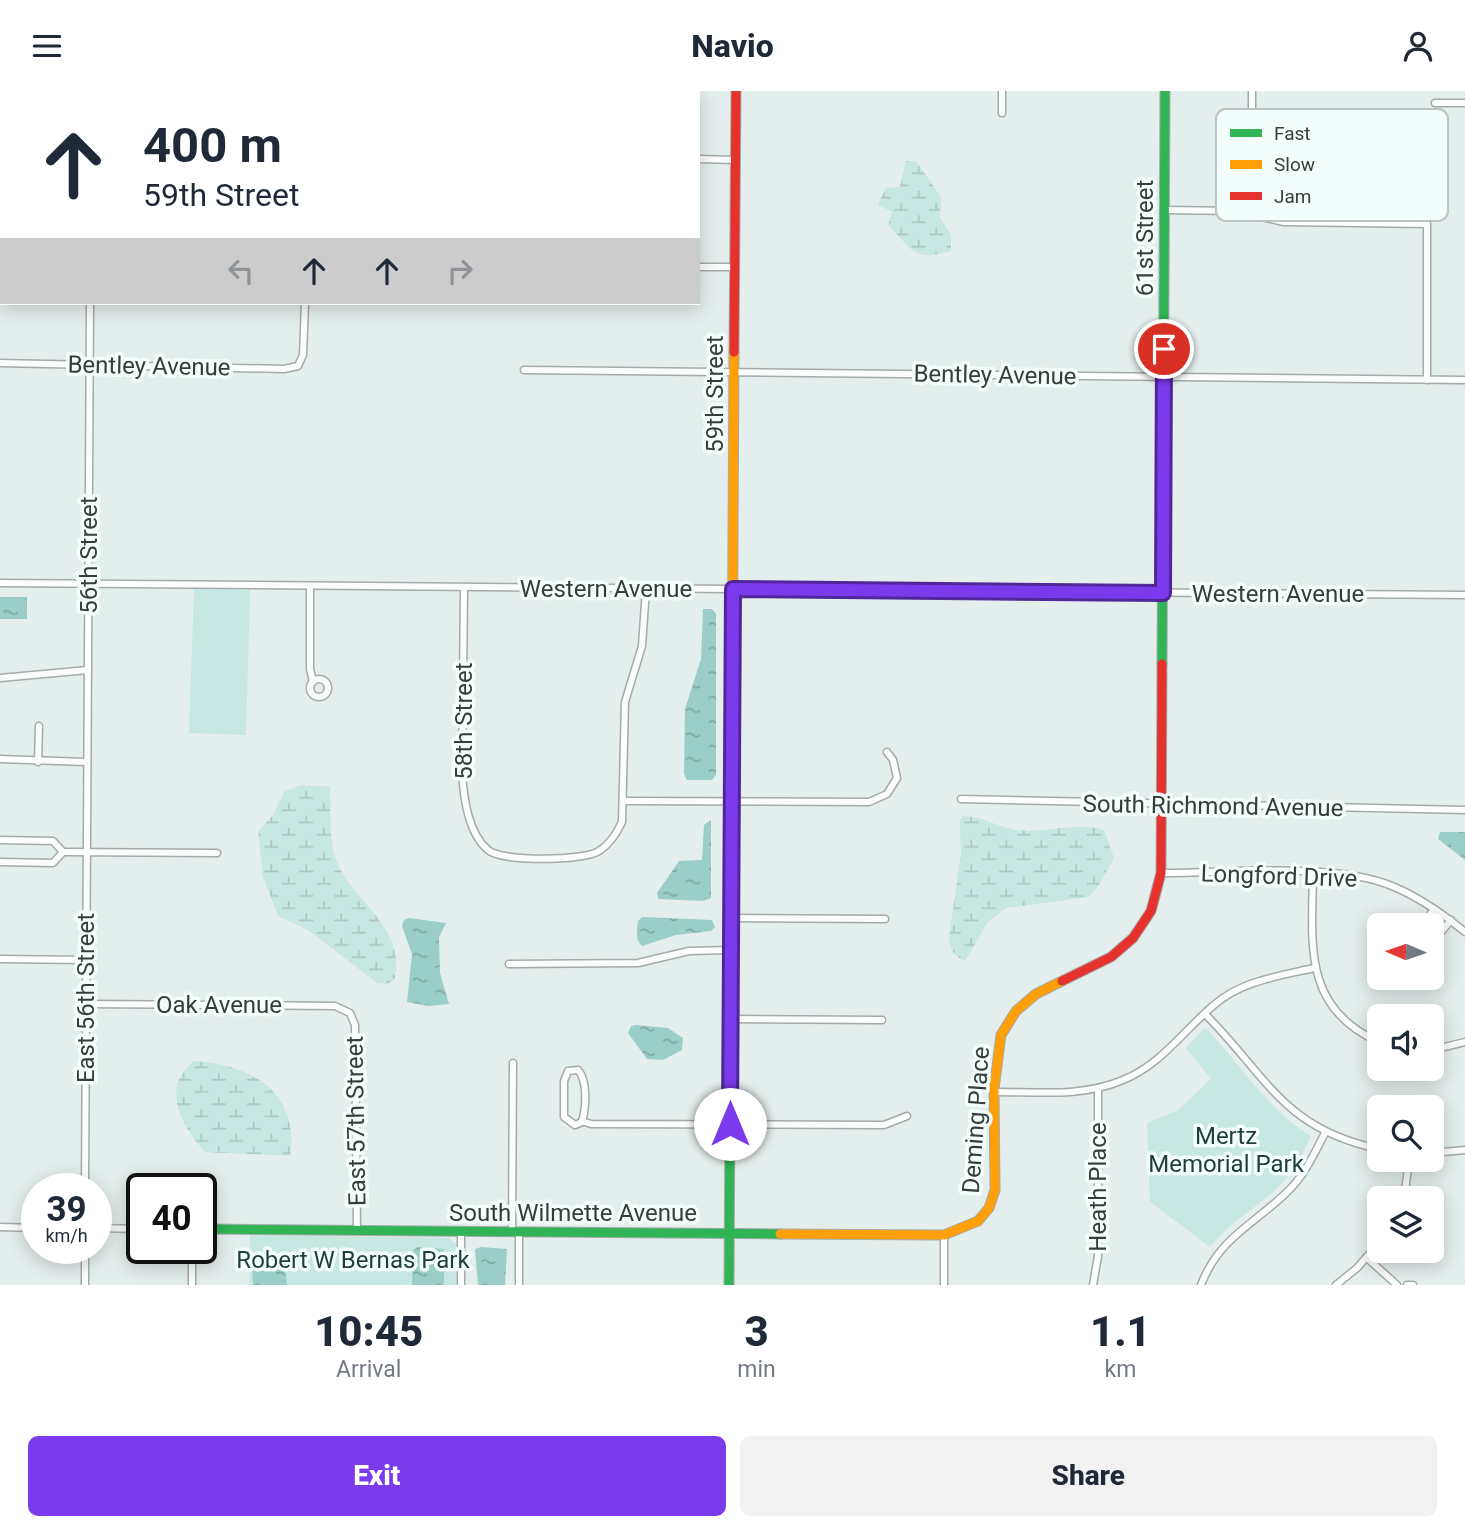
<!DOCTYPE html>
<style>
body{margin:0;font-family:Roboto,sans-serif;background:#f2f2f3;color:#1f2937;height:100vh;display:flex;flex-direction:column;font-size:26px;white-space:nowrap}
*{box-sizing:border-box;margin:0}
p{font-size:23px;color:#747a83}
.icon{flex:none;width:38px;height:38px;fill:none;stroke:currentColor;stroke-width:2;stroke-linecap:round;stroke-linejoin:round}
.map{position:relative;height:1194px;overflow:hidden}
.details{display:flex;flex-direction:column;background:#fff;flex:1}
.details>*{flex:none}
.hud{position:absolute;left:0px;top:0px;width:700px;height:214px;box-shadow:0 4px 18px #0003;background:#fff;color:#1f2937;overflow:hidden}
.needle{width:46px;rotate:272deg}
.fabs{position:absolute;left:1367px;top:822px;display:grid;gap:14px}
.fabs a{display:grid;place-items:center;width:77px;height:77px;border-radius:10px;background:#fff;box-shadow:0 4px 18px #0003;font-size:35px}
.speed{position:absolute;left:21px;top:1082px;display:flex;gap:14px;font-size:35px;font-weight:700;text-align:center}
.speed>*{display:grid;place-content:center;width:91px;height:91px;border-radius:50%;background:#fff;box-shadow:0 4px 18px #0003;line-height:1}
.speed small{font-size:18px;font-weight:400}
.speed .limit{border:4px solid #111;border-radius:10px;background:#fff;color:#111}
.pin{position:absolute;display:grid;place-items:center;width:60px;height:60px;color:#fff;margin:-30px;border:4px solid #fff;border-radius:50%;box-shadow:0 2px 7px #0007}
.me{position:absolute;width:77px;margin:-38px;rotate:0deg;stroke-linejoin:round;filter:drop-shadow(0 0 5px #0008)}
.turn{display:flex;align-items:center;gap:24px;height:147px;padding:0 28px;font-size:32px}
.turn .icon{width:91px;height:91px;stroke-width:2.5}
.turn b{display:block;font-size:49px;line-height:60px}
.lanes{display:flex;align-items:center;height:66px;padding:0 28px;background:#0003;justify-content:center;gap:35px;direction:ltr}
.lanes .off{opacity:.35}
.eta{display:flex;justify-content:space-evenly;align-items:center;height:119px;text-align:center}
.eta b{font-size:42px;font-weight:800;line-height:49px}
.cta{display:flex;gap:14px;margin-top:auto;padding:14px 28px}
.cta a{flex:1;height:80px;border-radius:10px;background:#7c3aed;color:#fff;font-size:28px;font-weight:800;line-height:80px;text-align:center}
.cta a+a{background:#f2f2f3;color:#1f2937}
header{display:flex;justify-content:space-between;align-items:center;height:91px;padding:0 28px;background:#fff;font-size:32px;font-weight:800}
.map>svg:first-child{display:block}
.wetland{fill:url(#wetland-marsh)}
.park{fill:#c7e7e2}
.water{fill:url(#water-ripples)}
.lines{fill:none;stroke-linecap:round;stroke-linejoin:round}
.street-casing{stroke:#a4abaa;stroke-width:9}
.fast-casing{stroke:#a4abaa;stroke-width:11}
.slow-casing{stroke:#a4abaa;stroke-width:11}
.jam-casing{stroke:#a4abaa;stroke-width:11}
.street{stroke:#fbfcfc;stroke-width:6}
.fast{stroke:#30b455;stroke-width:9}
.slow{stroke:#ff9f0a;stroke-width:9}
.jam{stroke:#e5322d;stroke-width:9}
.route-casing{stroke:#51269a;stroke-width:18}
.route{stroke:#7c3aed;stroke-width:12}
.labels{text-anchor:middle;dominant-baseline:central;stroke-width:7;stroke-linejoin:round;paint-order:stroke}
.street-label{font-size:24px;fill:#363e3c;stroke:#f3fefc}
.park-label{font-size:24px;fill:#1c3f3a;stroke:#f3fefc}
.key{fill:#f3fefc;stroke:#bac4c2;stroke-width:2}
.key-label{font-size:19px;fill:#363e3c}
</style>
<header><svg class="icon" aria-label="menu" viewBox="0 0 24 24"><path d="M4 6h16M4 12h16M4 18h16"/></svg>Navio<svg class="icon" aria-label="person" viewBox="0 0 24 24"><circle cx="12" cy="8" r="4"/><path d="M4 21q1-7 8-7t8 7"/></svg></header>
<div class="map">
<svg width="1465" height="1194" viewBox="0 0 1465 1194">
<defs>
<pattern id="wetland-marsh" width="20" height="14" patternUnits="userSpaceOnUse" patternTransform="scale(1.75)"><rect width="20" height="14" fill="#c7e7e2"/><path d="M1 5h8M5 5V1M11 12h8M15 12V8" fill="none" stroke="#acc7c3"/></pattern>
<pattern id="water-ripples" width="26" height="14" patternUnits="userSpaceOnUse" patternTransform="scale(1.75)"><rect width="26" height="14" fill="#9acec7"/><path d="M2 4q2-2 4 0t4 0M15 11q2-2 4 0t4 0" fill="none" stroke="#7ea9a3"/></pattern>
</defs>
<rect width="100%" height="100%" fill="#e4eeec"/>
<g class="wetland">
<path d="M906,70H916L941,106L940,126L951,144V160C913,171 914,160 888,134L892,121L878,113L886,97L900,96Z"/>
<path d="M300,694L330,696C331,720 328,754 339,776C359,814 405,839 395,887L388,893L377,892L308,839L278,825L263,786L258,741L273,724L284,701Z"/>
<path d="M963,725C983,725 997,736 1016,739C1046,743 1075,730 1104,739L1114,767L1097,797L1089,806L1006,817L988,831L965,870C953,865 950,858 949,846L961,762L960,729Z"/>
<path d="M194,970C250,973 300,1001 290,1065L205,1061C181,1034 160,996 194,970Z"/>
</g>
<g class="park">
<polygon points="194,497 250,499 246,644 189,642"/>
<path d="M1205,936C1241,974 1266,1017 1311,1045C1303,1061 1296,1077 1283,1091C1260,1116 1234,1127 1210,1156L1150,1111L1147,1032L1178,1019L1211,988L1186,957Z"/>
<polygon points="250,1144 449,1147 456,1153 456,1194 249,1194"/>
</g>
<g class="water">
<rect x="0" y="506" width="27" height="22"/>
<polygon points="703,518 712,518 716,523 716,684 712,689 687,689 684,683 685,618 701,568"/>
<polygon points="711,729 711,807 703,810 658,808 657,802 679,770 702,769 704,734"/>
<polygon points="1440,741 1465,741 1465,769 1438,748"/>
<path d="M642,826L712,829L715,836L711,840L676,844L642,855C635,850 637,838 638,830Z"/>
<polygon points="409,827 446,832 439,846 440,882 449,913 429,915 407,911 412,863 402,835 404,829"/>
<polygon points="636,934 668,937 683,947 682,959 663,969 647,968 628,942 631,935"/>
<polygon points="418,1156 444,1158 444,1194 412,1194 413,1159"/>
<polygon points="481,1156 507,1158 505,1194 478,1194 475,1158"/>
<polygon points="264,1162 283,1164 287,1194 253,1194 252,1171"/>
</g>
<g class="lines">
<defs>
<g id="street">
<polyline points="92,1 92,0"/>
<polyline points="1435,12 1465,12"/>
<polyline points="1002,22 1002,0"/>
<polyline points="1229,23 1318,23"/>
<polyline points="1252,23 1252,0"/>
<polyline points="0,63 2,63"/>
<polyline points="698,68 735,69"/>
<polyline points="1165,119 1233,120 1284,131 1427,133 1427,289"/>
<polyline points="0,170 2,170"/>
<polyline points="698,176 735,176"/>
<polyline points="0,272 284,278 298,275 303,264 305,212"/>
<polyline points="524,279 1465,289"/>
<polyline points="0,492 1465,504"/>
<polyline points="310,495 310,578 313,591"/>
<path d="M464,498L462,683C464,708 468,742 488,759C502,771 584,770 599,760C610,753 617,742 622,731L625,611L642,555L646,498"/>
<polyline points="0,587 88,579"/>
<circle cx="319" cy="597" r="9"/>
<polyline points="0,668 86,671"/>
<polyline points="38,671 39,635"/>
<polyline points="961,708 1465,719"/>
<polyline points="625,710 869,711 887,703 897,687 893,669 887,661"/>
<polyline points="0,749 53,750 63,761"/>
<polyline points="63,761 217,762"/>
<polyline points="0,771 53,772 63,761"/>
<path d="M1161,782C1224,782 1336,771 1392,795C1419,806 1443,823 1465,841"/>
<path d="M1313,782C1312,852 1302,917 1379,951"/>
<polyline points="731,827 885,828"/>
<polyline points="1422,835 1434,818"/>
<polyline points="1432,852 1451,829"/>
<polyline points="0,868 86,869"/>
<polyline points="509,873 638,872 689,860 731,859"/>
<polyline points="86,913 335,915 350,922 355,934 357,1139"/>
<path d="M1205,923C1267,985 1283,1038 1379,1058"/>
<polyline points="731,928 882,929"/>
<polyline points="1432,959 1465,951"/>
<path d="M578,979C588,990 586,1017 582,1031L575,1034L564,1026V990L568,980Z"/>
<path d="M996,1001C1039,1001 1083,1006 1123,989C1162,973 1183,940 1214,914C1241,890 1279,885 1314,877"/>
<polyline points="582,1030 591,1033 884,1034 907,1025"/>
<polyline points="1432,1062 1465,1059"/>
<polyline points="85,1097 90,212"/>
<polyline points="1404,1108 1409,1069"/>
<polyline points="0,1136 37,1137"/>
<polyline points="96,1137 142,1138"/>
<polyline points="512,1141 513,972"/>
<polyline points="1367,1167 1397,1194"/>
<polyline points="85,1194 85,1157"/>
<polyline points="192,1194 192,1157"/>
<polyline points="461,1194 461,1140"/>
<polyline points="519,1194 519,1141"/>
<polyline points="944,1194 944,1144"/>
<polyline points="1093,1194 1098,1165 1098,997"/>
<path d="M1201,1194C1219,1147 1253,1134 1286,1102C1304,1086 1314,1063 1325,1042"/>
<polyline points="1336,1194 1357,1177 1379,1152"/>
<polyline points="1407,1194 1413,1194"/>
</g>
<g id="fast">
<polyline points="1162,573 1165,0"/>
<polyline points="201,1138 780,1143"/>
<polyline points="729,1194 731,838"/>
</g>
<g id="slow">
<polyline points="731,838 734,261"/>
<polyline points="780,1143 944,1144 978,1130 989,1117 995,1099 994,998 1001,944 1016,920 1036,903 1062,890"/>
</g>
<g id="jam">
<polyline points="734,261 736,0"/>
<polyline points="1062,890 1111,866 1133,847 1151,820 1161,782 1162,573"/>
</g>
</defs>
<use href="#street" class="street-casing"/>
<use href="#fast" class="fast-casing"/>
<use href="#slow" class="slow-casing"/>
<use href="#jam" class="jam-casing"/>
<use href="#street" class="street"/>
<use href="#fast" class="fast"/>
<use href="#slow" class="slow"/>
<use href="#jam" class="jam"/>
</g>
<g class="lines">
<defs>
<polyline id="route" points="730,1033 733,498 1163,502 1164,258"/>
</defs>
<use href="#route" class="route-casing"/>
<use href="#route" class="route"/>
</g>
<g class="labels">
<g class="street-label">
<text transform="translate(1145 147) rotate(-90)">61st Street</text>
<text transform="translate(149 275) rotate(1)">Bentley Avenue</text>
<text transform="translate(995 284) rotate(1)">Bentley Avenue</text>
<text transform="translate(715 303) rotate(-90)">59th Street</text>
<text transform="translate(89 464) rotate(-90)">56th Street</text>
<text x="606" y="498">Western Avenue</text>
<text x="1278" y="503">Western Avenue</text>
<text transform="translate(464 630) rotate(-90)">58th Street</text>
<text transform="translate(1213 715) rotate(1)">South Richmond Avenue</text>
<text transform="translate(1279 785) rotate(2)">Longford Drive</text>
<text transform="translate(86 907) rotate(-90)">East 56th Street</text>
<text x="219" y="914">Oak Avenue</text>
<text transform="translate(976 1029) rotate(-86)">Deming Place</text>
<text transform="translate(356 1030) rotate(-91)">East 57th Street</text>
<text transform="translate(1098 1096) rotate(-90)">Heath Place</text>
<text x="573" y="1122">South Wilmette Avenue</text>
</g>
<g class="park-label">
<text x="1226" y="1045">Mertz<tspan x="1226" dy="28">Memorial Park</tspan></text>
<text x="353" y="1169">Robert W Bernas Park</text>
</g>
</g>
<rect x="1216" y="18" width="232" height="112" rx="10" class="key"/>
<rect x="1230" y="38" width="32" height="8" fill="#30b455"/>
<rect x="1230" y="69" width="32" height="9" fill="#ff9f0a"/>
<rect x="1230" y="101" width="32" height="8" fill="#e5322d"/>
<g class="key-label">
<text x="1274" y="49">Fast</text>
<text x="1274" y="80">Slow</text>
<text x="1274" y="112">Jam</text>
</g>
</svg>
<div class="fabs">
<a><svg class="needle" viewBox="-14 -14 28 28"><path d="M0-13l5 13h-10z" fill="#e53935"/><path d="M0 13l5-13h-10z" fill="#747a83"/></svg></a>
<a><svg class="icon" aria-label="sound" viewBox="0 0 24 24"><path d="M4 9h4l5-4v14l-5-4H4zM17 9q2 3 0 6"/></svg></a>
<a><svg class="icon" aria-label="search" viewBox="0 0 24 24"><circle cx="10" cy="10" r="6"/><path d="M15 15l6 6"/></svg></a>
<a><svg class="icon" aria-label="layers" viewBox="0 0 24 24"><path d="M12 4l9 5-9 5-9-5zM3 14l9 5 9-5"/></svg></a>
</div>
<div class="speed"><div>39<small>km/h</small></div><div class="limit">40</div></div>
<div class="pin" style="left:1164px;top:258px;background:#d93025"><svg class="icon" aria-label="arrive" viewBox="0 0 24 24"><path d="M6 21V4h12l-3 4 3 4H6"/></svg></div>
<svg class="me" style="left:730px;top:1033px" viewBox="-20 -20 40 40"><circle r="19" fill="#fff"/><path d="M0-13L10 11 0 6-10 11z" fill="#7c3aed"/></svg>
<div class="hud">
<div class="turn"><svg class="icon" aria-label="ahead" viewBox="0 0 24 24"><path d="M12 20V5M6 11l6-6 6 6"/></svg><div><b>400 m</b>59th Street</div></div>
<div class="lanes"><svg class="icon off" aria-label="left" viewBox="0 0 24 24"><path d="M17 20v-9H6M10 6l-5 5 5 5"/></svg><svg class="icon" aria-label="ahead" viewBox="0 0 24 24"><path d="M12 20V5M6 11l6-6 6 6"/></svg><svg class="icon" aria-label="ahead" viewBox="0 0 24 24"><path d="M12 20V5M6 11l6-6 6 6"/></svg><svg class="icon off" aria-label="right" viewBox="0 0 24 24"><path d="M7 20v-9h11M14 6l5 5-5 5"/></svg></div>
</div>
</div>
<section class="details">
<div class="eta">
<div><b>10:45</b><p>Arrival</p></div>
<div><b>3</b><p>min</p></div>
<div><b>1.1</b><p>km</p></div>
</div>
<div class="cta"><a>Exit</a><a>Share</a></div>
</section>
